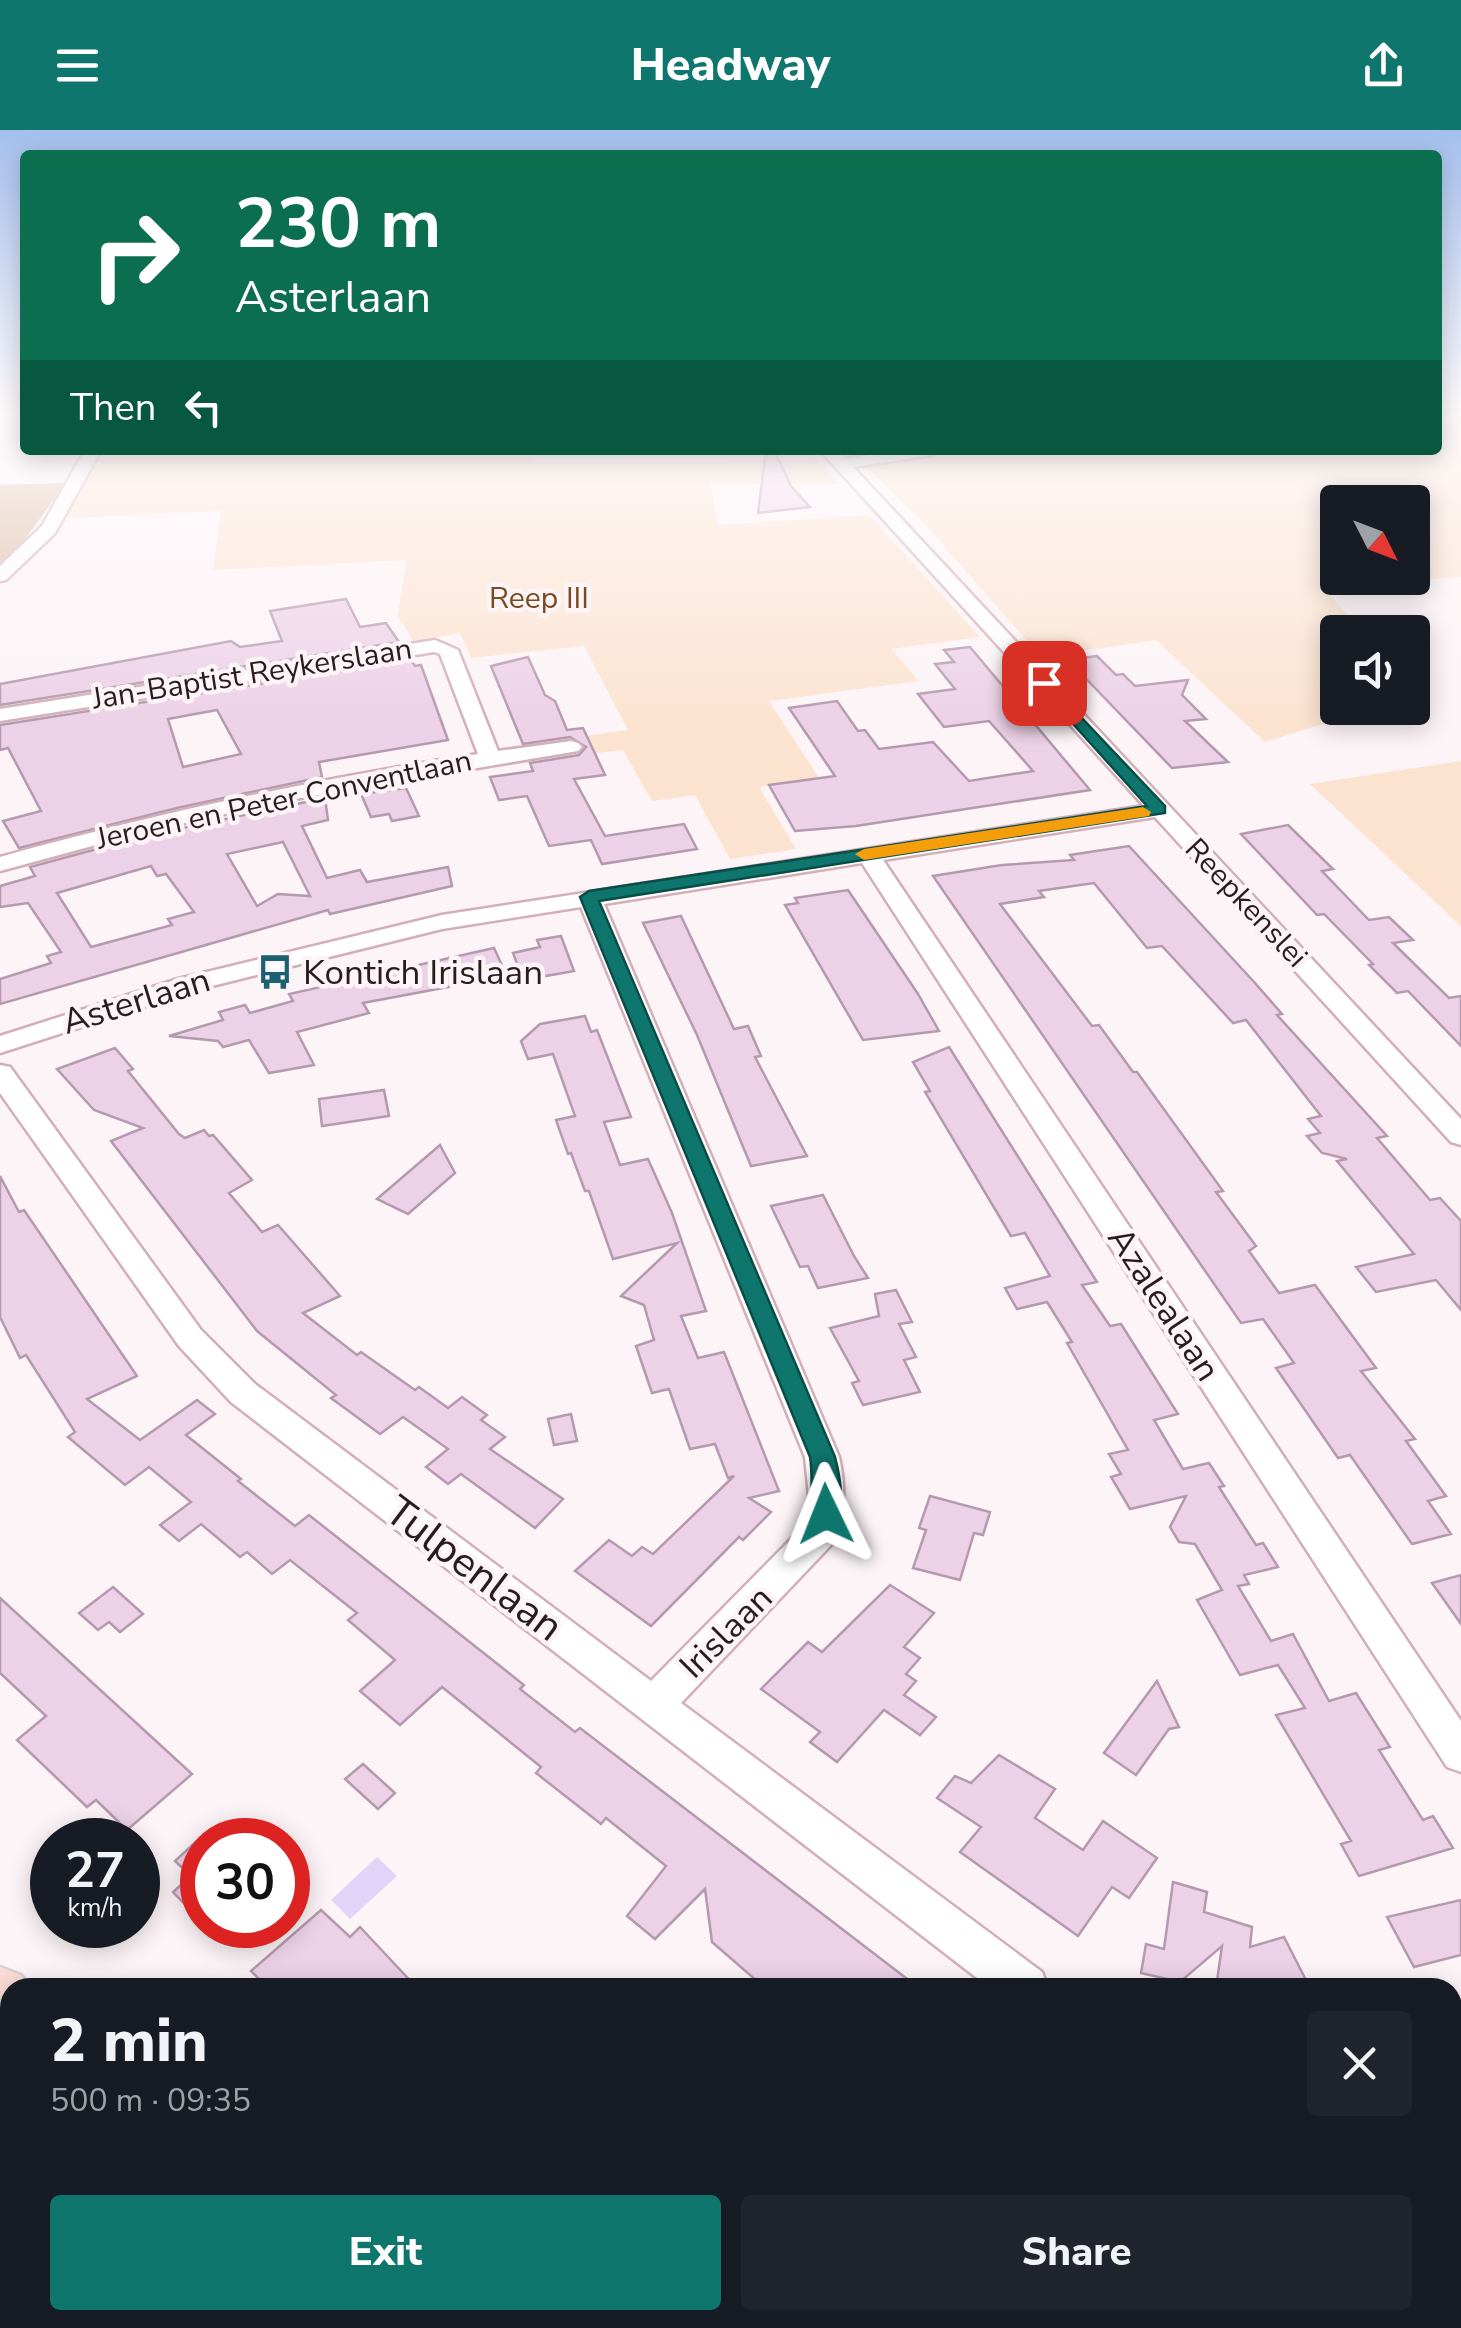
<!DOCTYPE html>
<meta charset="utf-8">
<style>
body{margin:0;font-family:"Nunito Sans",sans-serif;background:#20242c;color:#f1f3f6;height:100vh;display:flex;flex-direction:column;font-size:38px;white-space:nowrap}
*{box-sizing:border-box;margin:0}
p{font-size:32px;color:#9ea1a6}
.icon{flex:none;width:55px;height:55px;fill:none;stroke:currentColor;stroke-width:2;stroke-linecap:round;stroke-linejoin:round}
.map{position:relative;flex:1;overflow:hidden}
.panel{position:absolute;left:0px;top:1848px;width:1462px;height:352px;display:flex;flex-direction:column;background:#171b24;border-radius:30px 30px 0 0;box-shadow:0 5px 25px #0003}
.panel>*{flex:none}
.hud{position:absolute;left:20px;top:20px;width:1422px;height:305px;border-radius:10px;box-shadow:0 5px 25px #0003;background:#0b6e4f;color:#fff;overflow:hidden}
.needle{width:65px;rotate:132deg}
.tools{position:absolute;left:1320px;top:355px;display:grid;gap:20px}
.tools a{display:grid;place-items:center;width:110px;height:110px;border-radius:10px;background:#171b24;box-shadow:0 5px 25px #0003;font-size:50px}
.speed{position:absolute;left:30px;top:1688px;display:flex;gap:20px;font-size:50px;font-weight:700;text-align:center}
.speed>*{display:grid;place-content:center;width:130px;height:130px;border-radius:50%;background:#171b24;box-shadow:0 5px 25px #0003;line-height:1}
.speed small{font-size:25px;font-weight:400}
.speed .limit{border:15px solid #d22;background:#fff;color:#111}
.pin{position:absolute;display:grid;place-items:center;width:85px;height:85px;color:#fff;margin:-42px;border-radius:20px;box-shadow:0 5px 15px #0006}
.me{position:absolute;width:110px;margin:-55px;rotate:358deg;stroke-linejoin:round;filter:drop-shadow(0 0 8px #0008)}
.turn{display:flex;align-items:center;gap:35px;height:210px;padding:0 50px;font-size:45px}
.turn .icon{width:130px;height:130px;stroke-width:2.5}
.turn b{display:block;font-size:70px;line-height:85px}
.then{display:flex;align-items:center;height:95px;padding:0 50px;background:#0003;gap:20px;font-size:38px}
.round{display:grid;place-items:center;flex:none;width:105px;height:105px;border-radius:10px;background:#20242c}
.overview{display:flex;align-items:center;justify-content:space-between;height:170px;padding:0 50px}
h1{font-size:60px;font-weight:800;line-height:75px}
.button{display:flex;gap:20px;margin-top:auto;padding:20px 50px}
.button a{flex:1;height:115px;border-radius:10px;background:#0f766e;color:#fff;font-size:40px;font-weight:800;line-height:115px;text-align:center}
.button a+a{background:#20242c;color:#f1f3f6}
header{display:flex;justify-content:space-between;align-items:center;height:130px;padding:0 50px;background:#0f766e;color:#fff;font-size:45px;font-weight:800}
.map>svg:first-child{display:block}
.green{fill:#fce3d0;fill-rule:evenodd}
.forest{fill:#d9b69b}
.water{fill:#e2d3f9}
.building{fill:#edd1e7;stroke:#b59aaf;stroke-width:2.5;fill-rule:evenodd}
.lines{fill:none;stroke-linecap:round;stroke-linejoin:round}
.minor-casing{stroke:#d3b0b9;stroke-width:5}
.major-casing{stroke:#d4d2d2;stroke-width:5}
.minor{fill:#fff;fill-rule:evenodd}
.major{fill:#fbdbd5;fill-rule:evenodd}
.route{fill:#0f766e;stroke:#0a4d48;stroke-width:2.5}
.slow{fill:#f59e0b}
.labels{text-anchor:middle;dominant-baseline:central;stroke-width:9;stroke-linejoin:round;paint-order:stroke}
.far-park-label{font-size:30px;fill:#7a4b21;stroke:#fcf4f6}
.far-street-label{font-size:30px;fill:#291c1f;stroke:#fcf4f6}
.poi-label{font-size:35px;fill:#291c1f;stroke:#fcf4f6;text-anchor:start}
.street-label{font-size:35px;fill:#291c1f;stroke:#fcf4f6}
.near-street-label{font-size:42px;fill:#291c1f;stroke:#fcf4f6}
</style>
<header><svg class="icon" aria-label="menu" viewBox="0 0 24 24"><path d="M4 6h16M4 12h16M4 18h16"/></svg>Headway<svg class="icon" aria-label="share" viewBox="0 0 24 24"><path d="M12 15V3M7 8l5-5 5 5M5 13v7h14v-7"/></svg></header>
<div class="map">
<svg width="1461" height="2198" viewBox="0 0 1461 2198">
<rect width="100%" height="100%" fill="#fcf4f6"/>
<g class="green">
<path d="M1438,286H1461V447L1322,457L1364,502H1338V578H1374L1265,612L1156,510L1041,527L924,393L865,335L939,325L940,320H1438ZM1338,372H1412V448H1338Z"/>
<polygon points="105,320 534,320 534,332 818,331 840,354 710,353 718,395 869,385 980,507 891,519 919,551 769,571 819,648 759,657 796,719 730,729 695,665 652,671 623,620 580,625 571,608 628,600 584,516 471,528 460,503 413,511 398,486 406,430 213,440 221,381 66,388"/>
<polygon points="1461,631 1461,796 1310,654"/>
</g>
<polygon class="forest" points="66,353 9,431 0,438 0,355"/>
<polygon class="water" points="377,1727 397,1746 350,1789 331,1770"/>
<g class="building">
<polygon points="766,320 774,320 791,356 810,377 758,383"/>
<polygon points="346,469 360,497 386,493 399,512 0,575 0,554 231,511 240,517 282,511 270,481"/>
<polygon points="970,517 1090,660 856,696 795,701 769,655 835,646 789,578 837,571 858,601 865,600 879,619 933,612 969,651 1033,641 989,591 944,597 918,564 955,559 935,534 954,532 944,520"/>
<polygon points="1097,526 1116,545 1123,544 1135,556 1188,550 1182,565 1206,589 1185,591 1228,632 1172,638 1068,530"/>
<polygon points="528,527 545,565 555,571 567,600 583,598 605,645 574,649 605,706 684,694 697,719 602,734 591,710 549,716 527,666 499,670 490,647 533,641 530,633 579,625 586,617 570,607 523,614 491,536"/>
<path d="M411,530L415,536L421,535L448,610L319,632L322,647L177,678L19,718L3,691L41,681L8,618L0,620V595ZM217,580L241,624L183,637L168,589Z"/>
<polygon points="406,658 419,686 392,691 389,684 371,687 361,664"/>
<path d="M325,668L328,690L302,696L327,748L360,740L367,752L448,737L452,756L330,784L328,780L0,874V849L51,833L47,826L61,822L28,773L0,777V756L35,746L30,737L145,706ZM283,712L310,766L278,764L257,776L227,724ZM151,736L157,746L166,744L194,782L168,789L172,795L91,817L57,763Z"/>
<polygon points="1288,695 1333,739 1322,741 1369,790 1389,787 1413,810 1393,813 1449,868 1461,866 1461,916 1408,861 1397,863 1369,835 1373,834 1324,784 1317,785 1241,704"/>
<polygon points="1129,716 1255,853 1282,884 1277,885 1387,1006 1377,1008 1430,1070 1440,1068 1461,1091 1461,1180 1436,1150 1376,1162 1356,1137 1414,1124 1337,1031 1347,1029 1322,1023 1307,1006 1320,1003 1308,989 1321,986 1246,890 1233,893 1162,816 1147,818 1094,753 1039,761 1044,767 1000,774 1092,896 1099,895 1133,942 1137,942 1223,1061 1216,1062 1256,1116 1249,1121 1279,1163 1315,1155 1376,1238 1361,1241 1415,1309 1406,1311 1446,1366 1428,1371 1451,1404 1412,1414 1350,1325 1338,1328 1276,1238 1294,1233 1263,1189 1241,1193 933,746 1002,735 1074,730 1070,725"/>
<polygon points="848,760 918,864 939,901 863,910 785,775 798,773 795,768"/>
<polygon points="681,786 734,899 748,896 761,926 755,927 807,1026 751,1036 697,905 643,793"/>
<polygon points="561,806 574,841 523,850 513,823 540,817 537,810"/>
<polygon points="494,818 507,846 363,873 369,883 297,902 314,935 269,943 249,910 223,917 218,911 169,906 223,890 219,882 245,875 250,883 293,871 289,864"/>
<polygon points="585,886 591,902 597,900 631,987 604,992 620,1035 648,1029 672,1083 706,1181 681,1186 698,1228 724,1222 779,1361 749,1368 771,1382 743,1410 739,1407 651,1496 575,1441 609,1410 632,1426 642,1417 653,1424 734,1346 728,1348 715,1314 690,1319 669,1259 652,1263 636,1216 654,1210 644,1175 621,1166 677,1113 613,1129 589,1061 585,1061 571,1023 568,1024 556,990 575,986 553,924 528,929 521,911 540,894"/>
<polygon points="949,917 1097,1152 1082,1155 1110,1196 1121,1194 1178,1284 1154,1290 1183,1339 1209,1333 1224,1356 1219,1357 1256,1415 1263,1413 1278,1437 1244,1445 1249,1454 1238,1456 1271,1511 1293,1504 1329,1571 1356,1563 1390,1617 1379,1620 1423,1690 1433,1686 1453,1718 1359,1746 1341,1714 1351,1711 1276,1585 1305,1578 1278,1535 1240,1545 1197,1470 1222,1460 1195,1414 1179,1412 1170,1397 1186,1366 1130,1379 1111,1347 1121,1344 1109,1324 1128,1320 1067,1213 1072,1212 1047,1172 1017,1179 1005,1158 1050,1146 1025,1103 1011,1106 925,962 930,961 913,932"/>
<polygon points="115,918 133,939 128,941 179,1004 185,1008 204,1000 209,1006 213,1005 252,1050 229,1063 262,1102 278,1095 340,1166 303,1183 357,1225 361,1222 415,1260 419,1257 448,1278 462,1267 487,1285 481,1290 505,1307 490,1319 563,1369 535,1398 461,1344 448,1354 426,1337 448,1319 403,1287 380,1304 331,1268 336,1265 257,1201 111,1011 143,998 94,980 57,939"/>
<polygon points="384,960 389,986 322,996 319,969"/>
<polygon points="440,1015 455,1043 408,1084 377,1069"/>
<polygon points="0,1046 19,1082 24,1080 137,1246 87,1269 140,1310 197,1270 215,1284 186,1305 241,1349 238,1351 295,1396 309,1385 524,1555 520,1559 575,1602 580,1598 919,1858 765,1858 712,1812 705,1759 655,1809 627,1786 666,1736 606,1688 601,1694 536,1643 541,1637 442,1557 400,1595 360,1561 395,1530 348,1490 357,1483 290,1430 272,1444 247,1422 240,1427 201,1394 179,1411 160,1395 191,1372 149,1337 125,1355 68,1307 75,1302 26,1225 20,1228 0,1187"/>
<polygon points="823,1065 854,1126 868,1148 818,1158 808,1136 800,1137 771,1076"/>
<polygon points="896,1160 912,1192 899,1194 916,1227 904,1230 920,1262 863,1275 852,1253 859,1251 830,1198 879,1186 875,1164"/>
<polygon points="571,1284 577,1311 554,1315 548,1289"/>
<polygon points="930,1366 990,1382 983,1405 974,1403 960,1450 913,1438 926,1400 919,1398"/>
<polygon points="1461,1445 1461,1494 1432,1453"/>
<polygon points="890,1455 934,1483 904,1517 920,1528 906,1544 916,1551 904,1565 936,1587 920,1605 884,1580 837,1632 810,1612 820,1602 761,1559 808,1512 822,1522"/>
<polygon points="113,1457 143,1484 120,1502 109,1492 98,1500 79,1483"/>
<polygon points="0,1468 192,1644 127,1700 96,1670 87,1677 17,1610 46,1586 0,1543"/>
<polygon points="1157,1551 1179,1597 1169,1599 1136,1645 1104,1623"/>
<polygon points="999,1625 1055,1659 1035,1688 1083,1720 1103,1691 1157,1728 1129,1768 1112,1757 1078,1806 960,1722 981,1697 937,1668 955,1646 971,1653"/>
<polygon points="363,1634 395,1663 378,1679 345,1649"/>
<polygon points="202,1706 202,1792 173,1762 191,1746 175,1731"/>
<polygon points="1173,1752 1207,1762 1204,1782 1252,1797 1250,1817 1284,1807 1310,1858 1216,1858 1222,1816 1180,1852 1141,1843 1146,1814 1164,1819"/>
<polygon points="1461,1770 1461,1825 1414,1837 1387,1787"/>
<polygon points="321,1780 350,1807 360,1797 417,1858 268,1858 251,1841"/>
</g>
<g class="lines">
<defs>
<g id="minor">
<polygon points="85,320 101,320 55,403 6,450 0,451 0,436 42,396"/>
<path d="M820,320H837L845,329L901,320H940L932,325L853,337L1461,989V1015L1451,1012L1155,687L883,730L1461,1591V1642L1447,1637L862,733L604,774L839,1327C846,1358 845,1386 831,1415L681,1573L1042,1842L1048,1858H990L231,1272L179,1216L0,963V935L10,937L201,1200L255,1254L651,1551L803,1397L809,1366L805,1327L581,777L442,799L196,860L0,923V906L178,849L442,785L1144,676Z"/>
<path d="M435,510L458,520L498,621L571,611L578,613L582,617L578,621L283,671L144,702L0,741V727C157,683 316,649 478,624L440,524L434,522L0,591V579Z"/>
<polygon points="1461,1885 1461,1929 1452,1931 1452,1886"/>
</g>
<g id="major">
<polygon points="0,1837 21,1845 31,1858 10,1858 10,1907 0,1902"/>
<polygon points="257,2190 327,2190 330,2198 260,2198"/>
</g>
</defs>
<use href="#minor" class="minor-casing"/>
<use href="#major" class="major-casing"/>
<use href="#minor" class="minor"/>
<use href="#major" class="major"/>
</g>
<linearGradient id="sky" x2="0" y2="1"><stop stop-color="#a5c0ef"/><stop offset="0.48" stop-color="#fefafb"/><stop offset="1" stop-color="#fefafb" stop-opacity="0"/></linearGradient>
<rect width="1461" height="593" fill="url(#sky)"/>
<path class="route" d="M1044,548L1165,676V683L599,771L835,1327C840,1347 845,1372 836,1392L826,1395L817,1392C808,1373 814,1348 810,1327L580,767L589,761L1147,676L1039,556V550Z"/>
<polygon class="slow" points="1143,677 1151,682 1149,686 864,730 855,724 864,719"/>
<defs>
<symbol id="bus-bare" viewBox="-9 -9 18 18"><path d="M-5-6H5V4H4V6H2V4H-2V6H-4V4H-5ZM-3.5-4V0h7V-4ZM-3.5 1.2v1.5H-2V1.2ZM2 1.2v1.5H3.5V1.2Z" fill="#1b6172" stroke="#fcf4f6" stroke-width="2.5" paint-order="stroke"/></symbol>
</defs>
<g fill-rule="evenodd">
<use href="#bus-bare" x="250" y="817" width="50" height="50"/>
</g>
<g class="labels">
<g class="far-park-label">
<text x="539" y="468">Reep III</text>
</g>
<g class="far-street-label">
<text transform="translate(252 544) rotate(-9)">Jan-Baptist Reykerslaan</text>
<text transform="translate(284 670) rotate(-12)">Jeroen en Peter Conventlaan</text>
<text transform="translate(1246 773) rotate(47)">Reepkenslei</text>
</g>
<g class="poi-label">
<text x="303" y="842">Kontich Irislaan</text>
</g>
<g class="street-label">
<text transform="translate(136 871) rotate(-17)">Asterlaan</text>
<text transform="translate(1164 1174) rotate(57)">Azalealaan</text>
<text transform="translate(726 1502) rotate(-45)">Irislaan</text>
</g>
<g class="near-street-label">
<text transform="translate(474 1439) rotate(37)">Tulpenlaan</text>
</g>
</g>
</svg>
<div class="tools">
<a><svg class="needle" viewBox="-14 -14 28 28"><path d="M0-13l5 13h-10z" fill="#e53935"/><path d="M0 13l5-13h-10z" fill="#9ea1a6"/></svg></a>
<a><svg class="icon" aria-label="sound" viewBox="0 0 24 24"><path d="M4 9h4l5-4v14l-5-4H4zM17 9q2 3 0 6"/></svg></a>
</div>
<div class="speed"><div>27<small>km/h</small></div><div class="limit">30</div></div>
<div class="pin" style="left:1044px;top:553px;background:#d93025"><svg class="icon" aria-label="arrive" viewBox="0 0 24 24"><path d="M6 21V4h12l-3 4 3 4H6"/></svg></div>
<svg class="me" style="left:826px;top:1384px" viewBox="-20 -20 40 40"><path d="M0-17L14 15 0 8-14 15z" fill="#0f766e" stroke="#fff" stroke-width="4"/></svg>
<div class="hud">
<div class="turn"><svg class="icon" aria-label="right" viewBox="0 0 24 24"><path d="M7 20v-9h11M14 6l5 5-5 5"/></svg><div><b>230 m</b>Asterlaan</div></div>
<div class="then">Then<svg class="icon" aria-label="left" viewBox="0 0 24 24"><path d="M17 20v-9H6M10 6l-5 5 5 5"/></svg></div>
</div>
<section class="panel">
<div class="overview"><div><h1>2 min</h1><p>500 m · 09:35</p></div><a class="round"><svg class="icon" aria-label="close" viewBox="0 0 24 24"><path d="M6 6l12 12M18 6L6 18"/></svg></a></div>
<div class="button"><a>Exit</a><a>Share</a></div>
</section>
</div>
